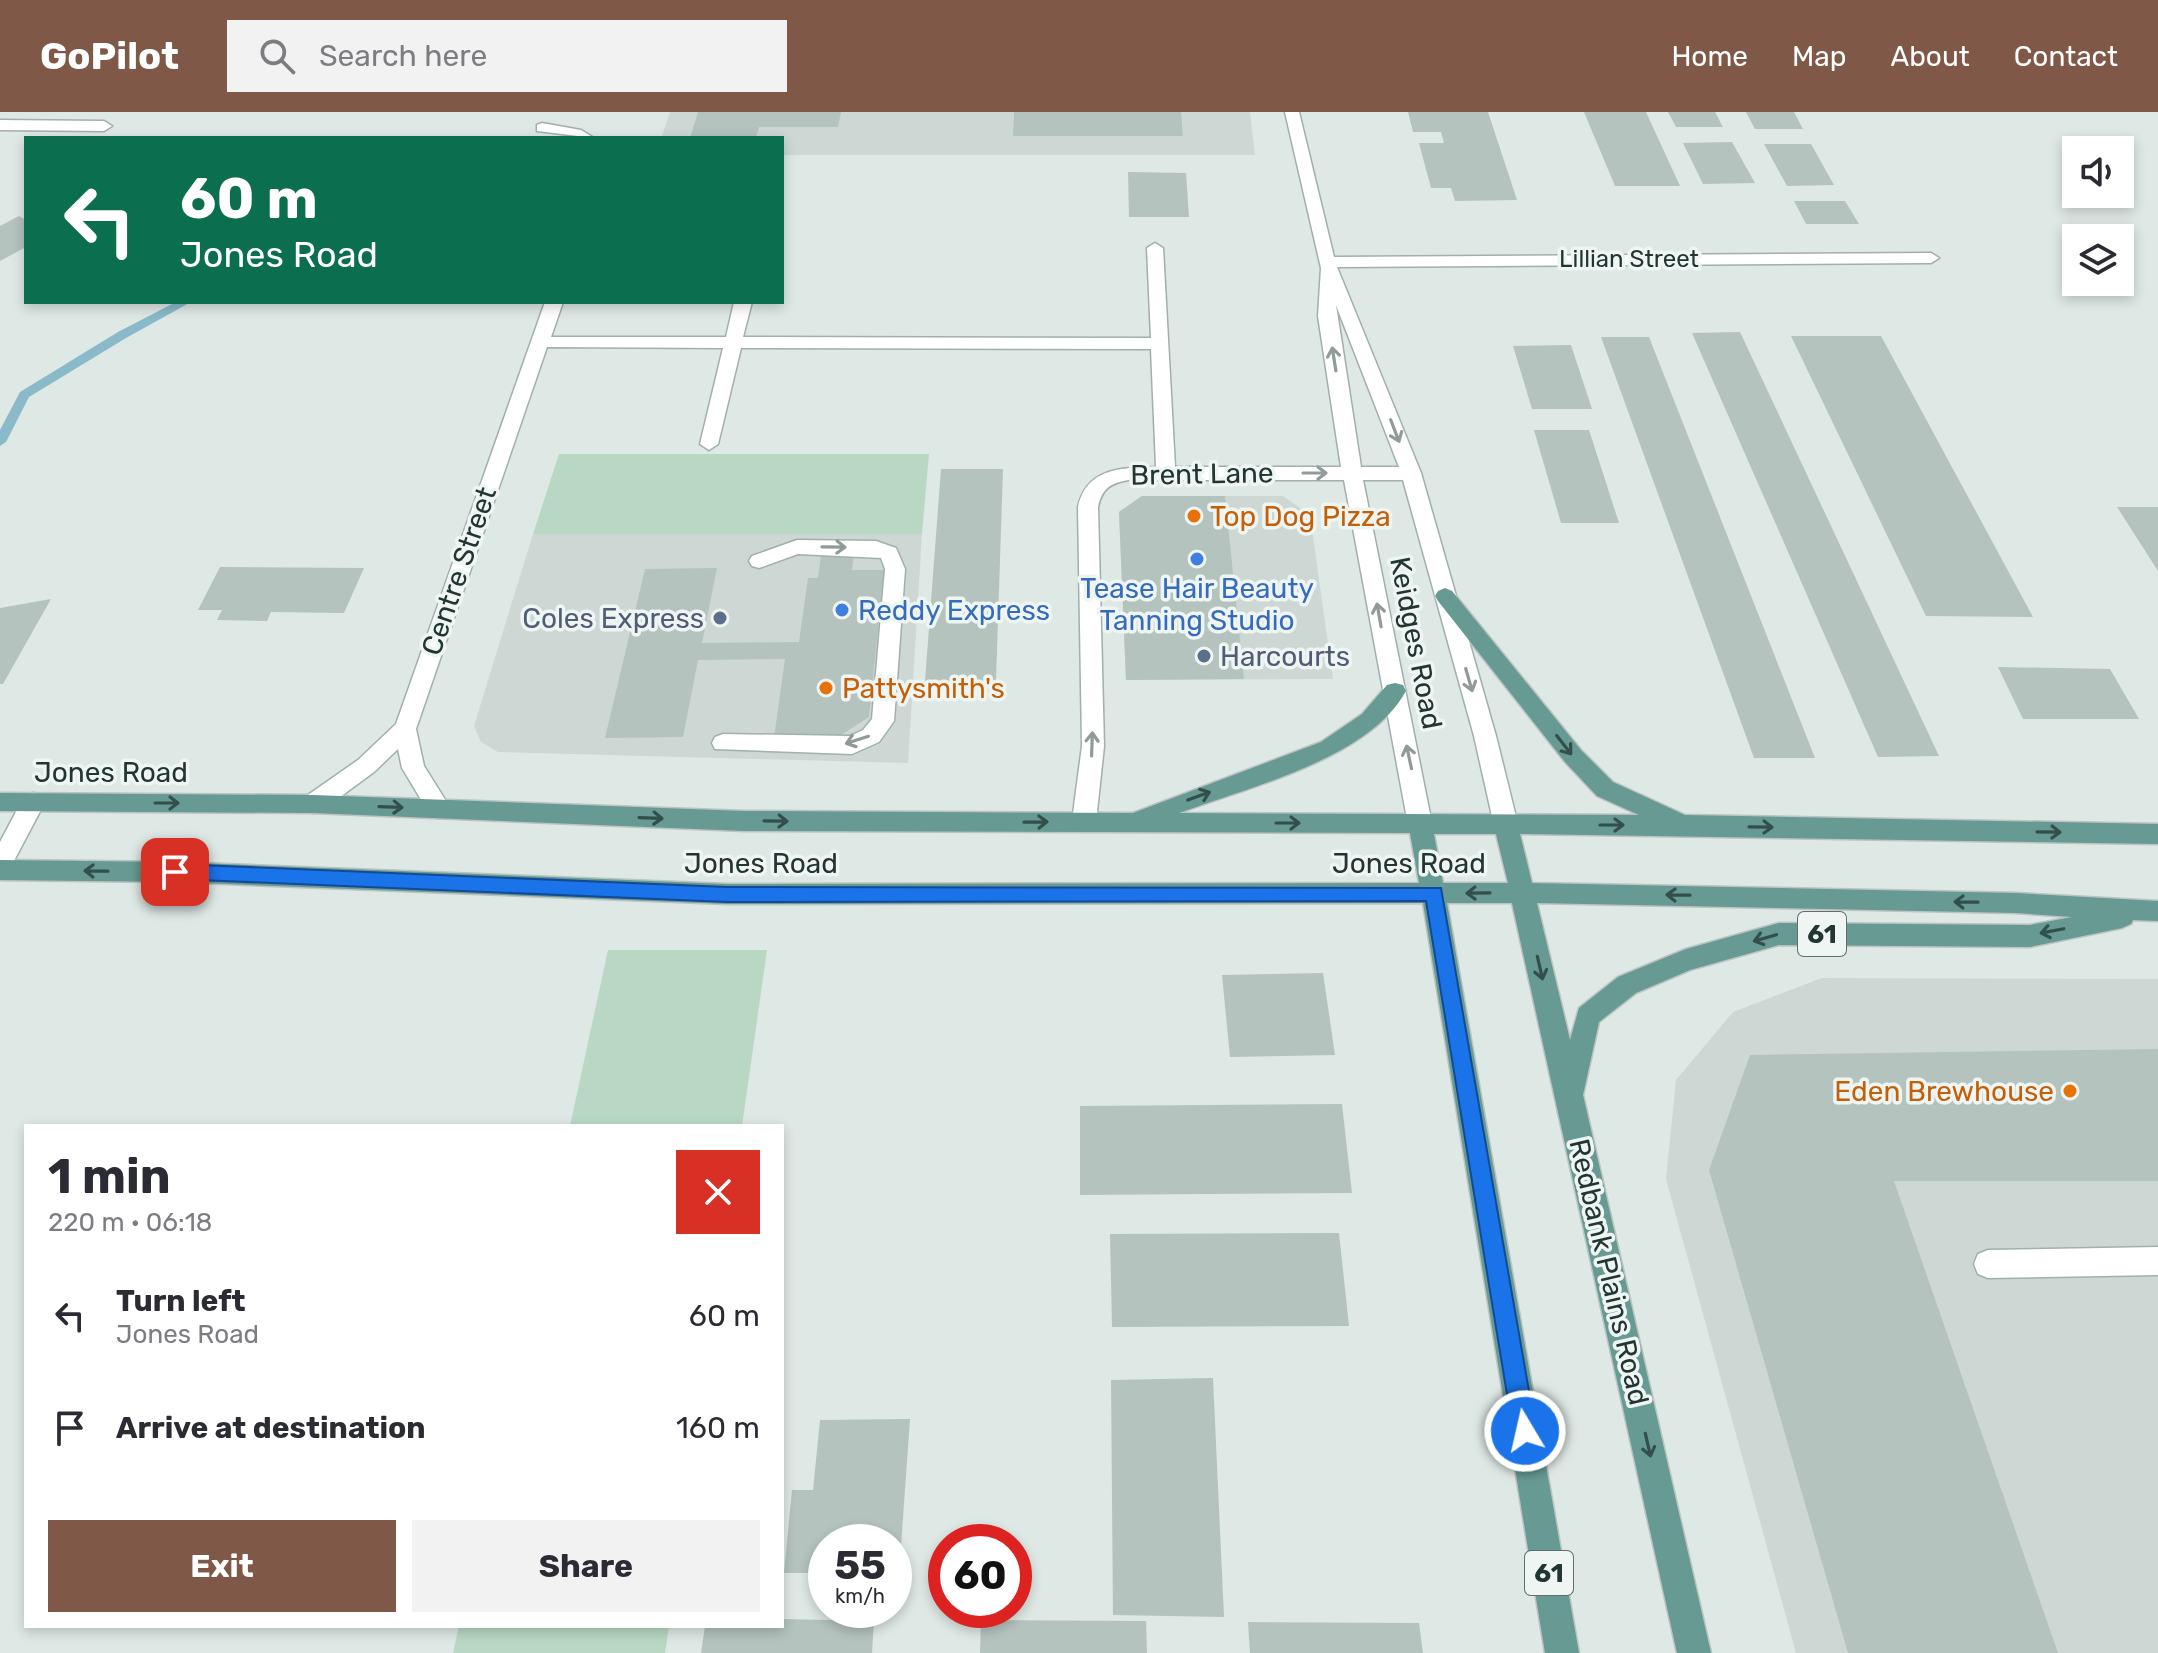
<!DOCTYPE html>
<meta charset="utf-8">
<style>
body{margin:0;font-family:Rubik,sans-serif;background:#f2f2f3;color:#2b2b33;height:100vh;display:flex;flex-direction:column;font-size:30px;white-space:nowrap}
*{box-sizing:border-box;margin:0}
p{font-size:26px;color:#7c7c81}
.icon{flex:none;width:44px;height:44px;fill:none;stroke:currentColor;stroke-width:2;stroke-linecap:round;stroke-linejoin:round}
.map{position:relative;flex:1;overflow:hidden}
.panel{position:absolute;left:24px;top:1012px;width:760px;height:504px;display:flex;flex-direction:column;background:#fff;border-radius:0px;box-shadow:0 4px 12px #0003}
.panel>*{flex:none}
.guide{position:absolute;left:24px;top:24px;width:760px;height:168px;border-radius:0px;box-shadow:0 4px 12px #0003;background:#0b6e4f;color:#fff;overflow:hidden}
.tools{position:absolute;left:2062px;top:24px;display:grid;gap:16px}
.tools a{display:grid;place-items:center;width:72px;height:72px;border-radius:0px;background:#fff;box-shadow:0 4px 12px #0003;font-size:40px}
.speed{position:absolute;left:808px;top:1412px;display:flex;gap:16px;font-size:40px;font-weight:700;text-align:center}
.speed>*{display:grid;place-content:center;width:104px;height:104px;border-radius:50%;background:#fff;box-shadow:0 4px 12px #0003;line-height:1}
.speed small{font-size:20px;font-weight:400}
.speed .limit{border:12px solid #d22;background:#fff;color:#111}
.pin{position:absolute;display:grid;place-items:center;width:68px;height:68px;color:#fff;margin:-34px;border-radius:16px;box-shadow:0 4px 12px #0006}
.me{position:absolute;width:88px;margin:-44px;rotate:351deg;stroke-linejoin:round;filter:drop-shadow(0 0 6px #0008)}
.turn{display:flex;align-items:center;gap:28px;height:168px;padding:0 24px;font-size:36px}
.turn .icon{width:104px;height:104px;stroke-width:2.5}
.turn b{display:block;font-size:56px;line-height:68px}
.round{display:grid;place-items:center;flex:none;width:84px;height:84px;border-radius:0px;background:#f2f2f3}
.summary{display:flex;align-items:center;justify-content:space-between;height:136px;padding:0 24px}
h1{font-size:48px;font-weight:700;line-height:60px}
.cta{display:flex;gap:16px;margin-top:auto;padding:16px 24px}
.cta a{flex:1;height:92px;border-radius:0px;background:#7f5847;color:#fff;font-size:32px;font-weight:700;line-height:92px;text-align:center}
.cta a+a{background:#f2f2f3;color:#2b2b33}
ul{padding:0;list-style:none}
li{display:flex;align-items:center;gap:24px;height:112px;padding:0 24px}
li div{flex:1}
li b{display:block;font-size:30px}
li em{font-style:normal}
header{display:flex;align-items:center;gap:48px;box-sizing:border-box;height:112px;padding:0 40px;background:#7f5847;color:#fff}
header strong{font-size:38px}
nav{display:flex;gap:44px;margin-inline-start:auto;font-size:28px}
.search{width:560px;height:72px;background:#f2f2f3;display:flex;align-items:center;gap:20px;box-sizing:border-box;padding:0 28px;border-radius:0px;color:#7c7c81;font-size:30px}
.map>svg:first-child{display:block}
.built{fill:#cdd8d4}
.green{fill:#b9d8c4}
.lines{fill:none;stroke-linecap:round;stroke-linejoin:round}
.stream{fill:#8ab9c9;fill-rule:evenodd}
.building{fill:#b4c3be}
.minor-casing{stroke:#a2afac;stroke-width:3}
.major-casing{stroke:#bcc3c2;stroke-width:3}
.minor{fill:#fff;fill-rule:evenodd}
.major{fill:#669a92;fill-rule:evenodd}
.oneway{stroke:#909a99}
.oneway2{stroke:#324f4b}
.route{fill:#1a73e8;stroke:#114b97;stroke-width:2}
.food-dot{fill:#e8710a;stroke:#eef5f3;stroke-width:3}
.shop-dot{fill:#3f7fe0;stroke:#eef5f3;stroke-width:3}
.service-dot{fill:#5c6f8a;stroke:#eef5f3;stroke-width:3}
.labels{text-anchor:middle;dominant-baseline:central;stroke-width:7;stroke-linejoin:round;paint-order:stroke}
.far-street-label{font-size:24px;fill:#213633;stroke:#eef5f3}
.shield{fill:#eef5f3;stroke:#5e6f6d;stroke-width:2}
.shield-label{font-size:26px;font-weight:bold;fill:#213633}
.street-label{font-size:28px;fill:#213633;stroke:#eef5f3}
.food-label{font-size:28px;fill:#c56008;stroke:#eef5f3;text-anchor:start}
.shop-label{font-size:28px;fill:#366cbe;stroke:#eef5f3}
.service-label{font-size:28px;fill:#4e5e75;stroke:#eef5f3;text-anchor:end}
</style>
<header>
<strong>GoPilot</strong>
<div class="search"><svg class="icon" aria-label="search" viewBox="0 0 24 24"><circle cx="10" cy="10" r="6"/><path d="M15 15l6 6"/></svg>Search here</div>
<nav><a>Home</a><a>Map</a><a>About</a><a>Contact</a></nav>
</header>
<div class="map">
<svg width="2158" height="1541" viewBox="0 0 2158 1541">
<rect width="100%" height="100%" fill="#dee8e5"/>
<g class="built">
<polygon points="670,0 1250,0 1255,43 782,43 782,26 661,26"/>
<polygon points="1142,384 1283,384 1310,403 1333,567 1126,568 1119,400"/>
<polygon points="533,422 922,422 908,651 498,640 481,630 474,614"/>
<polygon points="1822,866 2158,867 2158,1541 1796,1541 1666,1067 1676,968 1733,900"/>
</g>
<g class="green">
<polygon points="559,342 929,342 922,422 533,422"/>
<polygon points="608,838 767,838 742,1014 570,1014"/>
<polygon points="459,1514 669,1514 665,1541 453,1541"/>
</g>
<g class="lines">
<polygon class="stream" points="176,190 191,190 126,226 29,285 6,330 0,334 0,318 20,280 118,220"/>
</g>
<g class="building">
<polygon points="698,0 841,0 838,15 759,15 756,26 690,26"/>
<polygon points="1014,0 1181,0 1183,24 1013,24"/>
<polygon points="1408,0 1488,0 1517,88 1455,89 1451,76 1431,76 1419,31 1444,31 1441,20 1413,20"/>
<polygon points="1584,0 1646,0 1680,74 1615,74"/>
<polygon points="1668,0 1715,0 1723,15 1676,15"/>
<polygon points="1746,0 1794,0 1803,17 1755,17"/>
<polygon points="1732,30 1755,71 1703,72 1683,31"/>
<polygon points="1764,32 1811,32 1834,73 1787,74"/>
<polygon points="1128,60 1186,61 1189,105 1129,105"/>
<polygon points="1794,89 1845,89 1859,112 1806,112"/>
<polygon points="19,104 26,108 26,135 0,149 0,114"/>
<polygon points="1740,220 1939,644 1878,645 1692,221"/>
<polygon points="1791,224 1881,224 2033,505 1926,504"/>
<polygon points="1601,225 1649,225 1815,646 1754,646"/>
<polygon points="1571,233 1592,297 1532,297 1513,234"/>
<polygon points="1534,318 1589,318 1619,411 1561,411"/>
<polygon points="941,357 1003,357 996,569 925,569"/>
<polygon points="1142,384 1225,384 1244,567 1126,568 1119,400"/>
<polygon points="2117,395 2158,395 2158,459"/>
<polygon points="821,442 854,442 852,458 884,458 869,605 838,625 774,626 785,547 698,548 683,625 605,626 645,457 717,456 702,531 799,530 808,466 818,466"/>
<polygon points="220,455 364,456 344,501 271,500 267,509 217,508 222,498 198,498"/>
<polygon points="51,487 3,572 0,572 0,496"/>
<polygon points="1998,555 2110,557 2139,607 2023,607"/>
<polygon points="1323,861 1335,943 1230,945 1222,863"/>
<polygon points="2158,937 2158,1069 1894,1069 2058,1541 1848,1541 1709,1058 1750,943"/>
<polygon points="1342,992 1352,1081 1080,1083 1080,994"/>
<polygon points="1339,1121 1349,1214 1112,1215 1110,1122"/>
<polygon points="1213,1266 1224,1505 1113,1503 1111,1268"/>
<polygon points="910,1307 899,1462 894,1462 894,1430 826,1430 826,1461 784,1461 792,1378 813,1378 820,1308"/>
<polygon points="782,1507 874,1509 872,1541 701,1541 705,1514 782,1514"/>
<polygon points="981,1508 1146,1509 1147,1541 980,1541"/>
<polygon points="1248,1510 1419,1511 1423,1541 1250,1541"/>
</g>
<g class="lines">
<defs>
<g id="minor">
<path d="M1285,0H1299L1334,145L1931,141L1939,146L1931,151L1337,155L1421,361L1496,624L1518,713L1514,720L1506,723L1498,720L1494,713L1474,624L1403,368H1363L1432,712L1428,719L1420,722L1412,719L1408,712L1344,368H1129C1111,371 1102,376 1098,395L1104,634L1096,709L1092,716L1084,719L1076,716L1072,709L1082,634L1078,395C1087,355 1122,356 1156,355L1151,237L741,236L718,332L709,338L700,332L723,236L547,235L416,617L424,654L451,697L447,704L439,706L431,704L402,656L398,637L374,660L321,699L313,701L305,699L301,692L305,685L358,648L396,612L545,190H563L551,225H726L734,190H752L743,225L1151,226L1147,136L1155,131L1163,136L1175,355H1341L1318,204L1321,156ZM1336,193L1399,355H1361Z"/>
<polygon points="0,8 104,9 112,14 104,19 0,18"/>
<polygon points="542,11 581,18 594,26 537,19 537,13"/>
<polygon points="797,428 876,429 896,436 905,457 894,609 879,630 852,642 715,637 712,631 715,625 723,622 850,624 863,618 872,607 885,457 881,446 798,442 759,456 752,454 749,449 752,444"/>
<polygon points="33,681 41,683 45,690 8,760 0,763 0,730 25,683"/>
<polygon points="2158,1135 2158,1163 1988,1166 1978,1162 1974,1152 1978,1142 1988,1138"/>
</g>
<path id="major" d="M1445,476L1452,479L1581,638L1613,670L1685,703L2158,712V732L1520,722L1532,771L2016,781L2158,789V809L2133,808L2131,812L2122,816L2030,835L1779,833L1690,858L1636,881L1599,910L1583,983L1711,1541H1677L1512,791H1447L1579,1541H1545L1423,791L727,792L175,770L0,768V748L175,750L727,772L1419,771L1410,721L744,719L313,701L0,699V681L313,683L744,699L1133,701L1321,630L1362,602L1387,573L1395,571L1403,573L1406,579C1369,647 1248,675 1179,701L1639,703L1597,684L1565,650L1438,489L1435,484L1438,479ZM1434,722H1496L1508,771H1443ZM1537,791L2016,801L2072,805L2030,813L1779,811L1686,837L1618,865L1579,896L1570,928Z"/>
</defs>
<use href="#minor" class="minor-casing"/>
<use href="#major" class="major-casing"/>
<use href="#minor" class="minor"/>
<use href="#major" class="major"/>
</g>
<defs><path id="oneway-shaft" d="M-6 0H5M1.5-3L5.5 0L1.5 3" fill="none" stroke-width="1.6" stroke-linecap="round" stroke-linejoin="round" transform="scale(2)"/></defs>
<g class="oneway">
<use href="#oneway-shaft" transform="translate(1334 247) rotate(-99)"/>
<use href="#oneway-shaft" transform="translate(1395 319) rotate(69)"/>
<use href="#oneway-shaft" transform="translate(1315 361)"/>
<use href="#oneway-shaft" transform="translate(834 435) rotate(1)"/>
<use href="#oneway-shaft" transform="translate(1379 503) rotate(-100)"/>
<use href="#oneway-shaft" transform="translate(1469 568) rotate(74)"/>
<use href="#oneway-shaft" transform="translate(857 628) rotate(162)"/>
<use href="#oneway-shaft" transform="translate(1092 632) rotate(-88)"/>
<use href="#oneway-shaft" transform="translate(1409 645) rotate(-102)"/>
</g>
<g class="oneway2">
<use href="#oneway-shaft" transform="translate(1564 633) rotate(52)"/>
<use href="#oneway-shaft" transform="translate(1199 684) rotate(-20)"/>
<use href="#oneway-shaft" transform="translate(167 691)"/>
<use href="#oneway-shaft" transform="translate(391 695) rotate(2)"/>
<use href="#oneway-shaft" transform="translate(651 706) rotate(2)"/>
<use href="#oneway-shaft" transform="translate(776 709) rotate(1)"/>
<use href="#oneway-shaft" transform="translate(1036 710) rotate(-1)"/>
<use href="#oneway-shaft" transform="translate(1288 711)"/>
<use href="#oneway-shaft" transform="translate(1612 713)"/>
<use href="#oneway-shaft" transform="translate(1761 715) rotate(1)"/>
<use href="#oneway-shaft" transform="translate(2049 720) rotate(1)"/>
<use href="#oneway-shaft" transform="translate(96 759) rotate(-179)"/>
<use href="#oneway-shaft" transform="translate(1478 781) rotate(179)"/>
<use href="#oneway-shaft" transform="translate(1678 783) rotate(-179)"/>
<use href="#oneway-shaft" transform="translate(1966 790) rotate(-179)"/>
<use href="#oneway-shaft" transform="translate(2052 819) rotate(169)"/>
<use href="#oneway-shaft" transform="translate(1765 826) rotate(164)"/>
<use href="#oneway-shaft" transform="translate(1540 856) rotate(77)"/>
<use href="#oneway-shaft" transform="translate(1648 1333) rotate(77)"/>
</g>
<polygon class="route" points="175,752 727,775 1441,776 1536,1319 1533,1327 1525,1331 1517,1327 1513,1319 1426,789 727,790 175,767 168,765 166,760 168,754"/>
<g class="food-dot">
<circle cx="1194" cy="404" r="8"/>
<circle cx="826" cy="576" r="8"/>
<circle cx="2070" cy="979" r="8"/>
</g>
<g class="shop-dot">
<circle cx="1197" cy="447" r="8"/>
<circle cx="842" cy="498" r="8"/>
</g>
<g class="service-dot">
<circle cx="720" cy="506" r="8"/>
<circle cx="1204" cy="544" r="8"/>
</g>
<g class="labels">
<g class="far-street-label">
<text x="1629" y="147">Lillian Street</text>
</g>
<g class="shield">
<rect x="1798" y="800" width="48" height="44" rx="6"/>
<rect x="1525" y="1439" width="48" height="44" rx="6"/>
</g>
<g class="shield-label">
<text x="1822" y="822">61</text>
<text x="1549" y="1461">61</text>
</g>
<g class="street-label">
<text transform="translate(1202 362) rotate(-1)">Brent Lane</text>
<text transform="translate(459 459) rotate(-71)">Centre Street</text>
<text transform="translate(1416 531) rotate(79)">Keidges Road</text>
<text x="111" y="660">Jones Road</text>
<text x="761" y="751">Jones Road</text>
<text x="1409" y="751">Jones Road</text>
<text transform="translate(1609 1160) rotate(77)">Redbank Plains Road</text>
</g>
<g class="food-label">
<text x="1210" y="404">Top Dog Pizza</text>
<text x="842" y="576">Pattysmith's</text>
<text x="2054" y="979" text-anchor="end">Eden Brewhouse</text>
</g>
<g class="shop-label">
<text x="1197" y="476">Tease Hair Beauty<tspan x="1197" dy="32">Tanning Studio</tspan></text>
<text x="858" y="498" text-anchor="start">Reddy Express</text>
</g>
<g class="service-label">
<text x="704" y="506">Coles Express</text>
<text x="1220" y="544" text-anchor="start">Harcourts</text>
</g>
</g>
</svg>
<div class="tools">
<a><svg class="icon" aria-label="sound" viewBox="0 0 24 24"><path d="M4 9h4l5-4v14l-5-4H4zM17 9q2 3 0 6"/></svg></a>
<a><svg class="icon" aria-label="layers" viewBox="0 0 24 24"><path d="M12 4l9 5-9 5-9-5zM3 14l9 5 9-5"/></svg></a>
</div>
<div class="speed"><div>55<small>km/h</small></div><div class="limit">60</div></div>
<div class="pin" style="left:175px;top:760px;background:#d93025"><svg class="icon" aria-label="arrive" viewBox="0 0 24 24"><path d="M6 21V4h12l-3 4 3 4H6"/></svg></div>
<svg class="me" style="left:1525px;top:1319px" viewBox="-20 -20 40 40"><circle r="17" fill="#1a73e8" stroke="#fff" stroke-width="3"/><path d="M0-11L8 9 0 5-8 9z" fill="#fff"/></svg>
<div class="guide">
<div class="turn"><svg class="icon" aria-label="left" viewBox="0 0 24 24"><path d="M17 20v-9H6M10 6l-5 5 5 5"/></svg><div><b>60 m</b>Jones Road</div></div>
</div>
<section class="panel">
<div class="summary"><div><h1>1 min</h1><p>220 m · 06:18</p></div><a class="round" style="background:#d93025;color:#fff"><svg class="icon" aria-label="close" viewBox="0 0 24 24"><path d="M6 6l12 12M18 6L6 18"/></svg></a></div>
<ul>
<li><svg class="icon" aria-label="left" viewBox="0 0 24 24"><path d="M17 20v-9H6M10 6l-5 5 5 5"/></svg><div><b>Turn left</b><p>Jones Road</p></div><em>60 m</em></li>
<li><svg class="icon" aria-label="arrive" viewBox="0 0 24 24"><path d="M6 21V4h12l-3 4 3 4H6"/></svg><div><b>Arrive at destination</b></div><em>160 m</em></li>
</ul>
<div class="cta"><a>Exit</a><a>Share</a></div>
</section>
</div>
